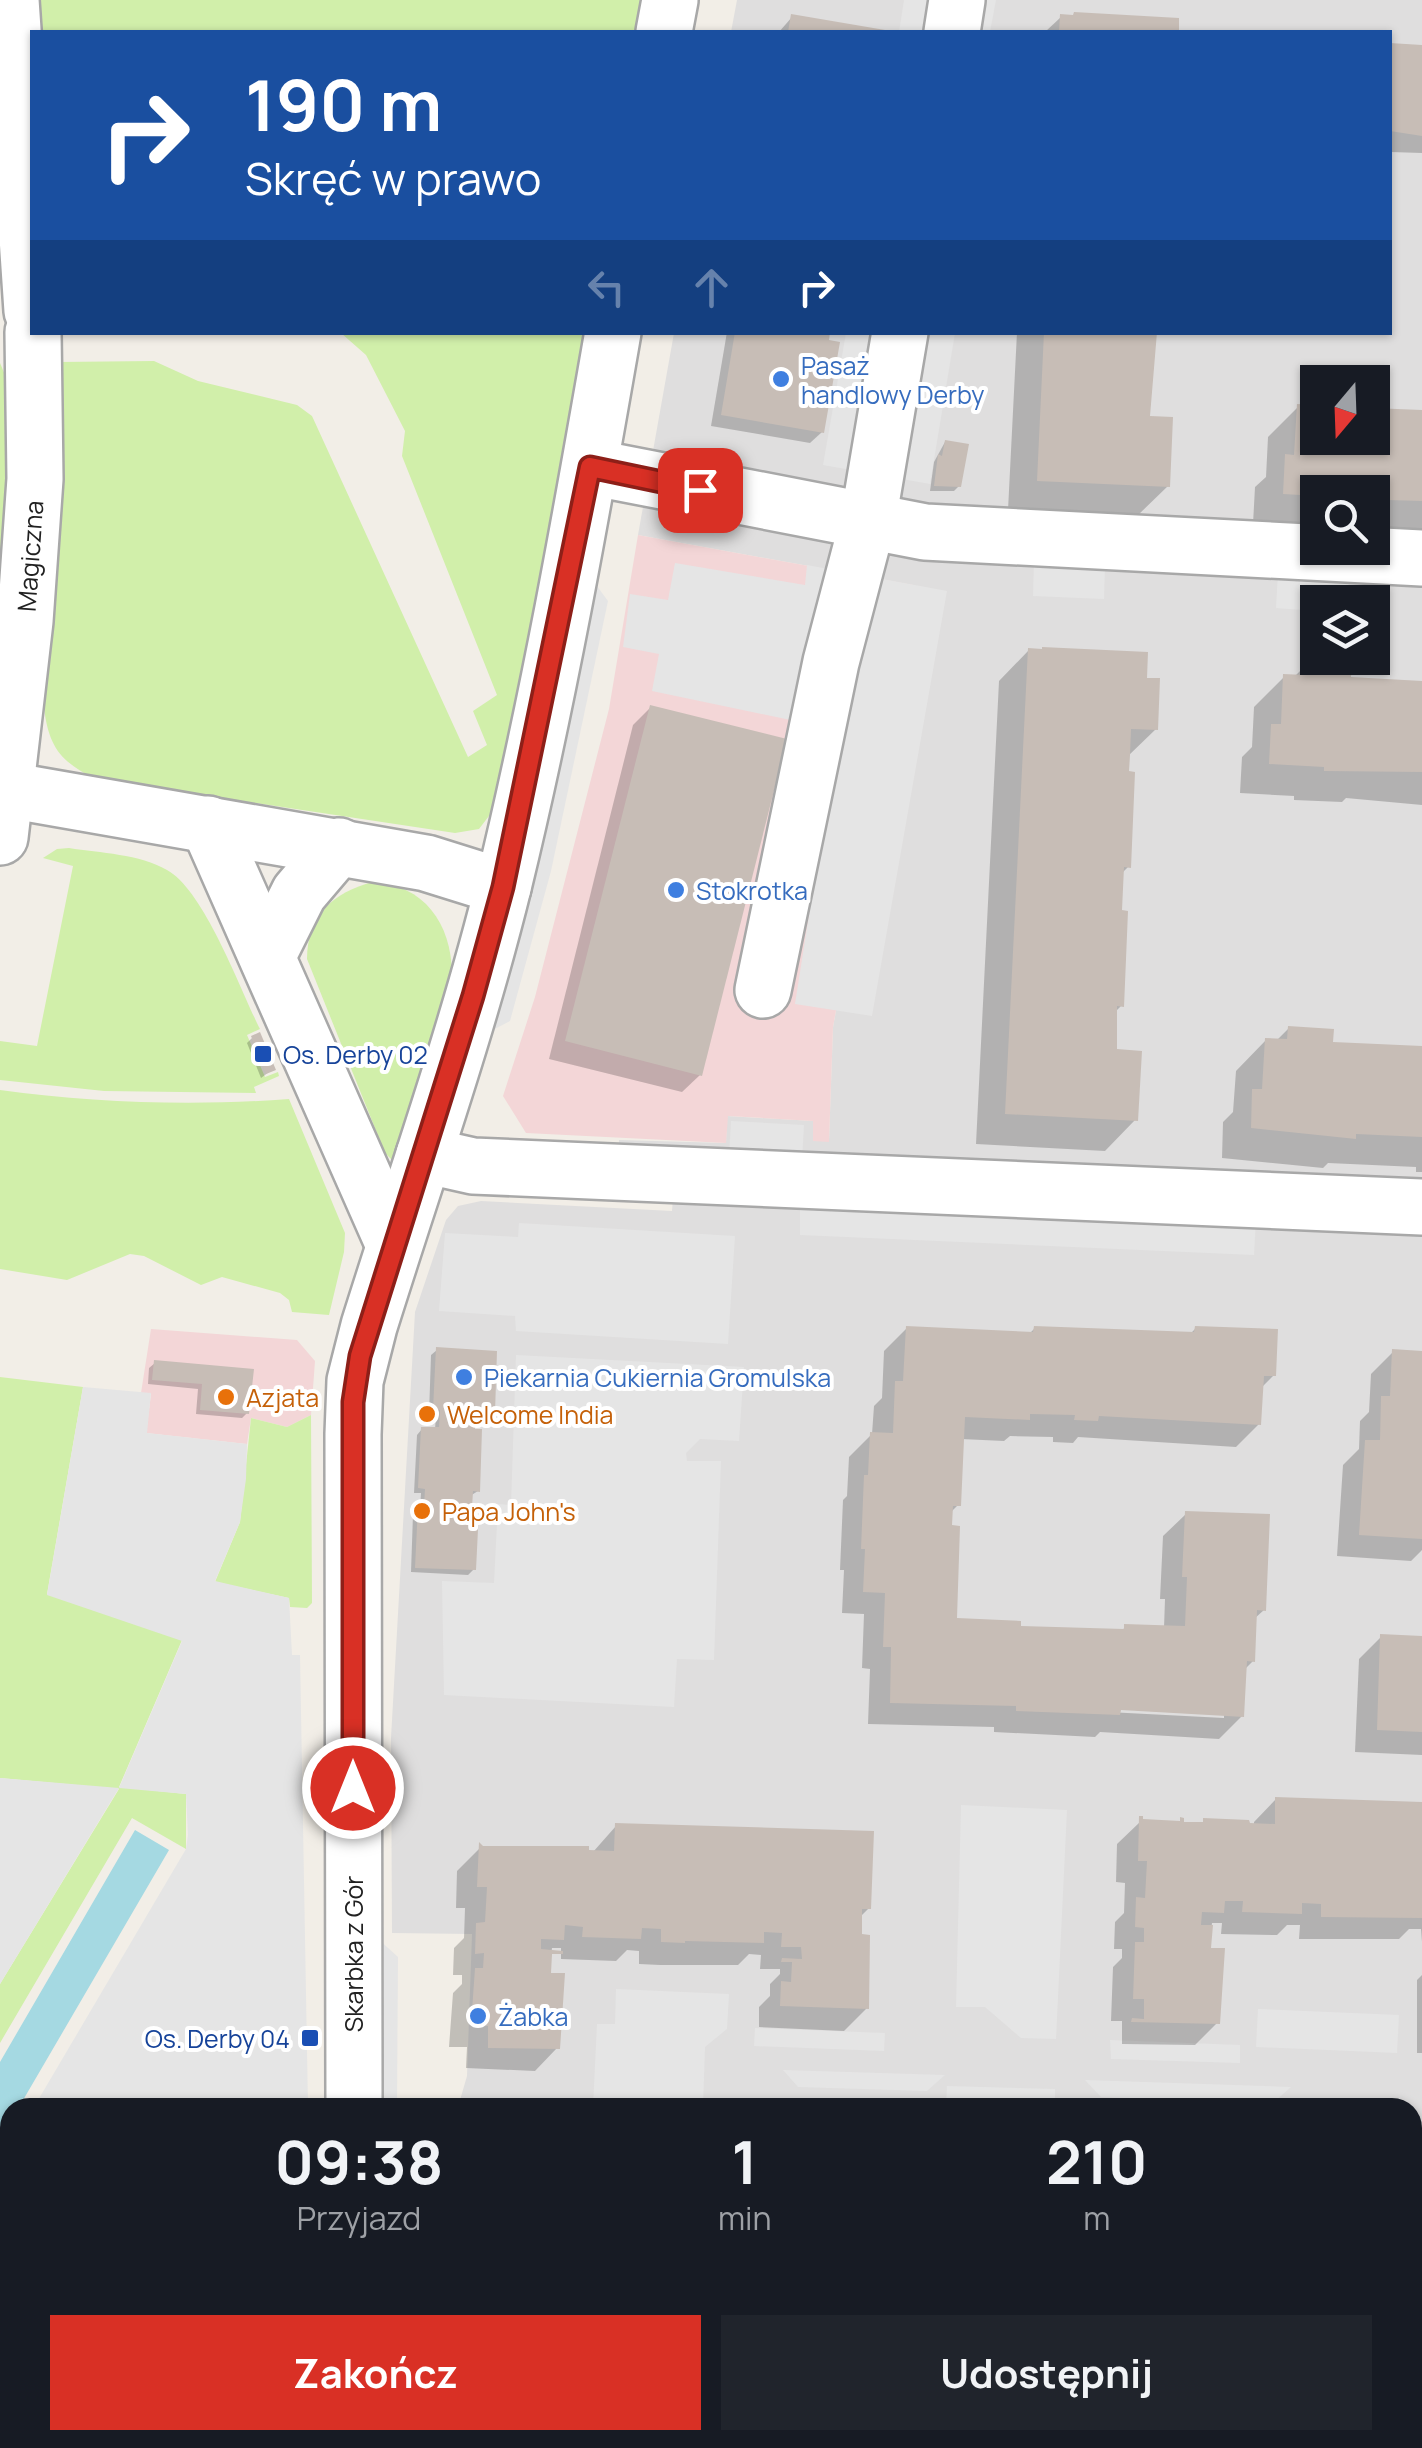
<!DOCTYPE html>
<html lang="pl">
<meta charset="utf-8">
<style>
body{margin:0;font-family:Manrope,sans-serif;background:#20242c;color:#f1f3f6;height:100vh;display:flex;flex-direction:column;font-size:38px;white-space:nowrap}
*{box-sizing:border-box;margin:0}
p{font-size:32px;color:#9ea1a6}
.icon{flex:none;width:55px;height:55px;fill:none;stroke:currentColor;stroke-width:2;stroke-linecap:round;stroke-linejoin:round}
.map{position:relative;flex:1;overflow:hidden}
.side{position:absolute;left:0px;top:2098px;width:1422px;height:352px;display:flex;flex-direction:column;background:#171b24;border-radius:30px 30px 0 0;box-shadow:0 2px 8px #0004}
.side>*{flex:none}
.hud{position:absolute;left:30px;top:30px;width:1362px;height:305px;border-radius:0px;box-shadow:0 2px 8px #0004;background:#1a4fa0;color:#fff;overflow:hidden}
.needle{width:65px;rotate:199deg}
.buttons{position:absolute;left:1300px;top:365px;display:grid;gap:20px}
.buttons a{display:grid;place-items:center;width:90px;height:90px;border-radius:0px;background:#171b24;box-shadow:0 2px 8px #0004;font-size:50px}
.pin{position:absolute;display:grid;place-items:center;width:85px;height:85px;color:#fff;margin:-42px;border-radius:20px;box-shadow:0 5px 15px #0006}
.me{position:absolute;width:110px;margin:-55px;rotate:0deg;stroke-linejoin:round;filter:drop-shadow(0 0 8px #0008)}
.turn{display:flex;align-items:center;gap:35px;height:210px;padding:0 50px;font-size:45px}
.turn .icon{width:130px;height:130px;stroke-width:2.5}
.turn b{display:block;font-size:70px;line-height:85px}
.lanes{display:flex;align-items:center;height:95px;padding:0 50px;background:#0003;justify-content:center;gap:50px;direction:ltr}
.lanes .off{opacity:.35}
.eta{display:flex;justify-content:space-evenly;align-items:center;height:170px;text-align:center}
.eta b{font-size:60px;font-weight:700;line-height:70px}
.primary-button{display:flex;gap:20px;margin-top:auto;padding:20px 50px}
.primary-button a{flex:1;height:115px;border-radius:0px;background:#d93025;color:#fff;font-size:40px;font-weight:700;line-height:115px;text-align:center}
.primary-button a+a{background:#20242c;color:#f1f3f6}
.map>svg:first-child{display:block}
.residential{fill:#dfdede;fill-rule:evenodd}
.commercial{fill:#f3d6d7}
.grass{fill:#d1efaa}
.parking{fill:#e5e5e5}
.water{fill:#a5d9e2}
.shadow{fill:#0003;fill-rule:evenodd}
.building{fill:#c7bdb6}
.lines{fill:none;stroke-linecap:round;stroke-linejoin:round}
.minor-casing{stroke:#a8a8a8;stroke-width:60}
.minor{stroke:#fff;stroke-width:55}
.route-casing{stroke:#8d1f18;stroke-width:25}
.route{stroke:#d93025;stroke-width:18}
.shop-dot{fill:#3f7fe0;stroke:#fff;stroke-width:4}
.transit-dot{fill:#1a4fb4;stroke:#fff;stroke-width:4}
.food-dot{fill:#e8710a;stroke:#fff;stroke-width:4}
.labels{text-anchor:middle;dominant-baseline:central;stroke-width:8;stroke-linejoin:round;paint-order:stroke}
.shop-label{font-size:25px;fill:#366cbe;stroke:#fff;text-anchor:start}
.street-label{font-size:25px;fill:#212121;stroke:#fff}
.transit-label{font-size:25px;fill:#164399;stroke:#fff;text-anchor:start}
.food-label{font-size:25px;fill:#c56008;stroke:#fff;text-anchor:start}
</style>
<div class="map">
<svg width="1422" height="2448" viewBox="0 0 1422 2448">
<rect width="100%" height="100%" fill="#f2eee7"/>
<path class="residential" d="M737,0H1422V2448H745L542,2440H1412V2108L458,2107L467,2076L472,1934L392,1933L391,1738L415,1312L446,1220L458,1206L481,1201L672,1211L673,1198L618,1194L619,1140L726,1143L727,1116L813,1121L829,1141L833,1027L913,585L638,535L674,333L1390,332V32H731ZM1318,382H1372V438H1318ZM1318,492H1372V548H1318ZM1318,602H1372V658H1318Z"/>
<g class="commercial">
<polygon points="638,535 913,585 833,1027 829,1142 813,1141 813,1121 728,1116 726,1143 526,1133 503,1096 535,997 609,709"/>
<polygon points="151,1329 297,1340 315,1361 311,1415 287,1427 251,1418 247,1444 146,1433 151,1394 141,1393"/>
</g>
<g class="grass">
<polygon points="37,0 644,0 638,32 40,32"/>
<path d="M341,333H586L555,513L492,812L479,829L455,833L95,779C60,761 49,747 44,708L61,457L58,362L154,361L198,381L297,405L312,416L468,757L487,745L473,711L497,695L402,456L405,431L366,355Z"/>
<polygon points="0,363 8,382 6,573 0,587"/>
<path d="M69,848C100,853 140,854 167,870C204,890 240,989 260,1029L247,1035L265,1077L278,1072L279,1076L254,1087L256,1093L104,1091L0,1080V1041L37,1046L73,866L43,858L57,849Z"/>
<path d="M373,882C424,885 451,923 452,973L393,1161L385,1153L307,959C307,916 333,892 373,882Z"/>
<path d="M0,1090C94,1103 195,1106 289,1099L345,1233L344,1252L329,1315L292,1312L289,1300L280,1293L222,1277L201,1285L144,1256L130,1254L67,1280L0,1269Z"/>
<polygon points="0,1377 83,1387 47,1594 182,1640 119,1787 186,1794 186,1849 132,1818 0,2043 0,1984 119,1789 0,1778"/>
<polygon points="311,1415 312,1603 307,1608 290,1607 289,1598 215,1582 240,1522 251,1418 287,1427"/>
</g>
<g class="parking">
<polygon points="904,0 996,0 990,32 899,32"/>
<polygon points="846,333 955,333 930,484 823,465"/>
<polygon points="1034,561 1105,564 1104,599 1033,596"/>
<polygon points="675,563 805,585 807,565 947,591 872,1016 795,1004 838,730 652,691 659,654 623,647 630,594 668,600"/>
<polygon points="1278,573 1349,576 1348,602 1318,602 1317,611 1276,608"/>
<polygon points="594,582 608,601 551,871 510,1021 489,1032"/>
<polygon points="731,1121 804,1125 802,1160 729,1157"/>
<polygon points="800,1201 1256,1219 1254,1255 800,1235"/>
<polygon points="519,1223 735,1236 728,1344 516,1331 515,1316 439,1311 445,1233 518,1237"/>
<polygon points="516,1355 744,1367 739,1441 700,1439 686,1453 687,1461 721,1461 714,1660 677,1659 674,1707 444,1695 442,1581 494,1583 498,1504 511,1505"/>
<polygon points="83,1387 151,1393 147,1433 247,1444 246,1479 240,1522 215,1581 289,1598 292,1655 300,1655 308,2107 34,2107 186,1849 188,1835 186,1794 119,1788 0,1984 0,1778 119,1788 182,1641 47,1595"/>
<polygon points="961,1805 1067,1810 1056,2039 1021,2038 985,2007 956,2007"/>
<polygon points="377,1938 398,1957 397,2107 380,2107"/>
<polygon points="616,1989 729,1994 727,2029 705,2047 703,2107 593,2107 597,2024 615,2024"/>
<polygon points="1258,2009 1399,2015 1397,2053 1256,2047"/>
<polygon points="755,2028 885,2033 884,2051 754,2046"/>
<polygon points="1110,2040 1240,2045 1240,2063 1111,2059"/>
<polygon points="783,2070 945,2075 927,2091 798,2087"/>
<polygon points="1085,2080 1291,2087 1273,2103 1101,2097"/>
<polygon points="947,2086 1055,2089 1055,2107 946,2107"/>
<polygon points="10,2148 10,2357 0,2355 0,2165"/>
</g>
<polygon class="water" points="135,1830 169,1850 19,2107 10,2108 10,2123 0,2140 0,2062"/>
<g class="shadow">
<polygon points="792,17 882,32 779,32"/>
<polygon points="1061,17 1177,20 1176,32 1045,32"/>
<polygon points="1390,46 1422,47 1422,153 1390,152"/>
<polygon points="727,332 827,332 822,432 810,443 711,426"/>
<polygon points="1017,332 1155,332 1147,418 1168,486 1137,516 1008,510"/>
<polygon points="1318,398 1318,438 1372,438 1422,413 1422,532 1372,530 1372,492 1318,492 1318,531 1253,524 1255,487 1266,477 1268,437 1298,407 1308,407"/>
<polygon points="945,442 959,486 954,491 930,491 934,462"/>
<polygon points="1029,650 1145,680 1156,729 1127,757 1128,867 1121,874 1121,1006 1115,1012 1115,1052 1135,1120 1105,1151 976,1144 999,681"/>
<polygon points="1307,664 1349,680 1422,684 1422,805 1346,798 1342,802 1294,800 1294,796 1240,793 1242,757 1252,747 1254,707 1284,677 1294,677"/>
<polygon points="650,708 700,1075 682,1092 549,1059 633,725"/>
<polygon points="1289,1028 1330,1044 1422,1049 1422,1172 1416,1172 1416,1167 1328,1163 1323,1168 1222,1158 1223,1122 1233,1112 1236,1071 1266,1040 1276,1041"/>
<polygon points="252,1038 273,1069 261,1078 247,1043"/>
<path d="M907,1328L1028,1335L1035,1328L1189,1335L1196,1328L1274,1375L1261,1388L1259,1424L1236,1447L1078,1437L1073,1443L1053,1442V1437L1010,1436L1004,1441L961,1439L958,1505L950,1513L954,1620L1018,1628L1121,1632L1125,1627L1164,1628L1165,1599H1160L1163,1536L1186,1514L1264,1610L1254,1619L1253,1661L1244,1670L1242,1716L1219,1739L1100,1732L1095,1737L994,1732V1727L868,1724L870,1669L862,1668L864,1614L842,1613L844,1570H840L843,1500L847,1496L849,1457L872,1434L874,1406L882,1398L884,1351ZM1108,1707L1224,1713V1718L1108,1712Z"/>
<polygon points="437,1350 492,1411 487,1417 473,1416 478,1491 470,1496 474,1569 468,1575 411,1572 413,1514 420,1509 421,1493 414,1493 417,1435 422,1429 435,1430 436,1414 429,1414 431,1355"/>
<polygon points="1393,1352 1422,1353 1422,1550 1411,1561 1337,1556 1343,1465 1359,1449 1360,1421 1369,1412 1371,1374"/>
<polygon points="155,1363 251,1371 247,1413 242,1418 196,1414 198,1389 148,1384 149,1368"/>
<polygon points="1381,1637 1422,1638 1422,1755 1355,1752 1359,1659"/>
<polygon points="1276,1799 1422,1804 1422,1942 1421,1929 1409,1929 1399,1939 1299,1939 1300,1925 1287,1925 1277,1935 1221,1934 1222,1923 1212,1923 1209,1950 1217,2023 1195,2045 1122,2044 1122,2021 1111,2021 1113,1967 1122,1958 1122,1949 1114,1949 1115,1922 1124,1913 1125,1883 1116,1882 1117,1844 1140,1822 1247,1822 1254,1826 1254,1822"/>
<polygon points="616,1826 869,1908 860,1917 867,2008 844,2031 759,2027 759,2007 770,1996 770,1984 780,1974 780,1969 760,1969 761,1955 749,1954 738,1965 660,1965 639,1964 639,1951 627,1950 616,1961 561,1959 561,1948 552,1948 549,1976 557,2048 535,2071 466,2068 467,2047 449,2047 453,1993 462,1984 462,1975 453,1975 454,1948 464,1938 465,1908 456,1908 457,1871 480,1848 593,1852"/>
<polygon points="1422,1975 1422,2053 1417,2053 1417,1980"/>
<polygon points="1422,2206 1422,2448 1376,2446 1377,2440 1412,2440 1412,2215"/>
<polygon points="1198,2440 1309,2440 1305,2444 1246,2441 1243,2445"/>
</g>
<g class="building">
<polygon points="1074,12 1179,18 1179,32 1059,32 1060,14 1073,15"/>
<polygon points="791,14 885,30 885,32 788,32"/>
<polygon points="1390,43 1422,45 1422,136 1390,131"/>
<polygon points="735,332 830,332 829,340 840,342 824,433 721,415"/>
<polygon points="1044,332 1157,332 1150,416 1173,417 1170,487 1037,481"/>
<polygon points="1297,404 1318,405 1318,438 1372,438 1372,408 1422,410 1422,501 1388,500 1388,504 1372,503 1372,492 1318,492 1318,496 1283,494 1285,454 1294,455"/>
<polygon points="945,440 969,444 961,487 934,486 938,454 942,456"/>
<polygon points="1042,647 1148,652 1147,678 1160,678 1158,730 1131,729 1130,755 1129,771 1135,772 1131,868 1124,867 1122,910 1128,911 1124,1007 1117,1006 1117,1049 1142,1051 1138,1121 1005,1114 1028,648 1042,649"/>
<polygon points="1306,662 1352,664 1351,677 1422,681 1422,772 1324,771 1324,767 1269,764 1271,724 1281,724 1283,674 1305,675"/>
<polygon points="650,705 787,739 702,1076 565,1041"/>
<polygon points="1288,1026 1334,1029 1333,1042 1422,1046 1422,1137 1356,1134 1356,1139 1251,1128 1252,1089 1262,1089 1265,1038 1287,1039"/>
<polygon points="260,1032 276,1070 266,1074 251,1036"/>
<polygon points="906,1326 1033,1332 1034,1326 1194,1332 1195,1326 1278,1329 1276,1376 1264,1376 1261,1425 1099,1416 1098,1421 1074,1420 1075,1415 1030,1414 1030,1420 965,1417 961,1506 953,1506 952,1525 960,1526 957,1618 1021,1621 1021,1626 1124,1629 1124,1624 1185,1626 1187,1577 1182,1577 1185,1511 1270,1514 1266,1611 1257,1610 1255,1662 1247,1661 1244,1717 1121,1710 1120,1715 1016,1711 1016,1706 890,1703 891,1647 883,1647 885,1593 863,1592 865,1549 861,1549 864,1475 868,1475 870,1432 893,1433 895,1381 903,1381"/>
<polygon points="436,1347 497,1351 495,1413 476,1412 475,1429 482,1429 480,1492 473,1491 472,1508 479,1509 476,1570 415,1568 418,1506 424,1506 425,1489 418,1488 421,1427 439,1427 440,1410 433,1410"/>
<polygon points="1392,1349 1422,1351 1422,1539 1359,1535 1365,1440 1380,1440 1381,1396 1390,1396"/>
<polygon points="154,1360 254,1369 249,1414 200,1410 202,1384 152,1380"/>
<polygon points="1380,1634 1422,1636 1422,1732 1377,1730"/>
<polygon points="1275,1797 1422,1802 1422,1918 1321,1917 1321,1904 1302,1903 1302,1914 1242,1912 1243,1901 1225,1901 1224,1913 1202,1912 1201,1925 1213,1925 1211,1948 1225,1948 1220,2024 1131,2022 1132,2018 1144,2019 1144,1999 1133,1999 1135,1942 1144,1942 1144,1928 1135,1927 1136,1897 1145,1898 1147,1861 1138,1861 1139,1816 1143,1816 1143,1819 1180,1821 1180,1817 1184,1818 1184,1822 1203,1822 1203,1818 1249,1820 1250,1823 1275,1824"/>
<polygon points="615,1823 874,1831 871,1909 862,1909 862,1934 870,1935 869,2009 780,2006 781,1981 791,1982 792,1962 781,1962 782,1958 802,1959 801,1947 781,1947 782,1933 764,1932 764,1943 685,1941 685,1943 661,1942 661,1929 642,1928 641,1939 582,1937 583,1927 565,1925 564,1940 541,1939 541,1949 563,1951 563,1954 552,1954 551,1973 565,1973 560,2049 488,2048 488,2026 471,2025 475,1968 483,1968 484,1953 475,1954 476,1923 485,1922 487,1887 477,1887 479,1842 483,1846 589,1846 589,1850 614,1851"/>
<polygon points="1412,2260 1422,2260 1422,2426 1412,2425"/>
</g>
<g class="lines">
<defs>
<g id="minor">
<polyline points="11,0 32,311"/>
<polyline points="664,32 670,0"/>
<polyline points="952,32 957,0"/>
<polyline points="590,467 925,532 1422,558"/>
<polyline points="8,790 426,863 503,887"/>
<polyline points="208,824 394,1245"/>
<polyline points="0,837 25,621 35,479 33,332"/>
<polyline points="268,955 299,893 339,846"/>
<polyline points="763,990 831,662 868,521 900,332"/>
<polyline points="424,1155 473,1166 1422,1207"/>
<path d="M354,2108L353,1434L355,1381L369,1326C415,1179 467,1033 504,883C548,702 581,516 613,332"/>
<polyline points="0,2424 10,2425"/>
<polyline points="106,2440 158,2448"/>
<polyline points="357,2440 357,2448"/>
</g>
</defs>
<use href="#minor" class="minor-casing"/>
<use href="#minor" class="minor"/>
</g>
<g class="lines">
<defs>
<polyline id="route" points="353,1788 353,1402 360,1356 473,996 503,887 590,467 700,490"/>
</defs>
<use href="#route" class="route-casing"/>
<use href="#route" class="route"/>
</g>
<g class="shop-dot">
<circle cx="781" cy="379" r="10"/>
<circle cx="676" cy="890" r="10"/>
<circle cx="464" cy="1377" r="10"/>
<circle cx="478" cy="2016" r="10"/>
</g>
<g class="transit-dot">
<rect x="253" y="1044" width="20" height="20" rx="5"/>
<rect x="300" y="2028" width="20" height="20" rx="5"/>
</g>
<g class="food-dot">
<circle cx="226" cy="1397" r="10"/>
<circle cx="427" cy="1414" r="10"/>
<circle cx="422" cy="1511" r="10"/>
</g>
<g class="labels">
<g class="shop-label">
<text x="801" y="365">Pasaż<tspan x="801" dy="29">handlowy Derby</tspan></text>
<text x="696" y="890">Stokrotka</text>
<text x="484" y="1377">Piekarnia Cukiernia Gromulska</text>
<text x="498" y="2016">Żabka</text>
</g>
<g class="street-label">
<text transform="translate(30 556) rotate(-86)">Magiczna</text>
<text transform="translate(353 1954) rotate(-90)">Skarbka z Gór</text>
</g>
<g class="transit-label">
<text x="283" y="1054">Os. Derby 02</text>
<text x="290" y="2038" text-anchor="end">Os. Derby 04</text>
</g>
<g class="food-label">
<text x="246" y="1397">Azjata</text>
<text x="447" y="1414">Welcome India</text>
<text x="442" y="1511">Papa John's</text>
</g>
</g>
</svg>
<div class="buttons">
<a><svg class="needle" viewBox="-14 -14 28 28"><path d="M0-13l5 13h-10z" fill="#e53935"/><path d="M0 13l5-13h-10z" fill="#9ea1a6"/></svg></a>
<a><svg class="icon" aria-label="search" viewBox="0 0 24 24"><circle cx="10" cy="10" r="6"/><path d="M15 15l6 6"/></svg></a>
<a><svg class="icon" aria-label="layers" viewBox="0 0 24 24"><path d="M12 4l9 5-9 5-9-5zM3 14l9 5 9-5"/></svg></a>
</div>
<div class="pin" style="left:700px;top:490px;background:#d93025"><svg class="icon" aria-label="arrive" viewBox="0 0 24 24"><path d="M6 21V4h12l-3 4 3 4H6"/></svg></div>
<svg class="me" style="left:353px;top:1788px" viewBox="-20 -20 40 40"><circle r="17" fill="#d93025" stroke="#fff" stroke-width="3"/><path d="M0-11L8 9 0 5-8 9z" fill="#fff"/></svg>
<div class="hud">
<div class="turn"><svg class="icon" aria-label="right" viewBox="0 0 24 24"><path d="M7 20v-9h11M14 6l5 5-5 5"/></svg><div><b>190 m</b>Skręć w prawo</div></div>
<div class="lanes"><svg class="icon off" aria-label="left" viewBox="0 0 24 24"><path d="M17 20v-9H6M10 6l-5 5 5 5"/></svg><svg class="icon off" aria-label="ahead" viewBox="0 0 24 24"><path d="M12 20V5M6 11l6-6 6 6"/></svg><svg class="icon" aria-label="right" viewBox="0 0 24 24"><path d="M7 20v-9h11M14 6l5 5-5 5"/></svg></div>
</div>
<section class="side">
<div class="eta">
<div><b>09:38</b><p>Przyjazd</p></div>
<div><b>1</b><p>min</p></div>
<div><b>210</b><p>m</p></div>
</div>
<div class="primary-button"><a>Zakończ</a><a>Udostępnij</a></div>
</section>
</div>
